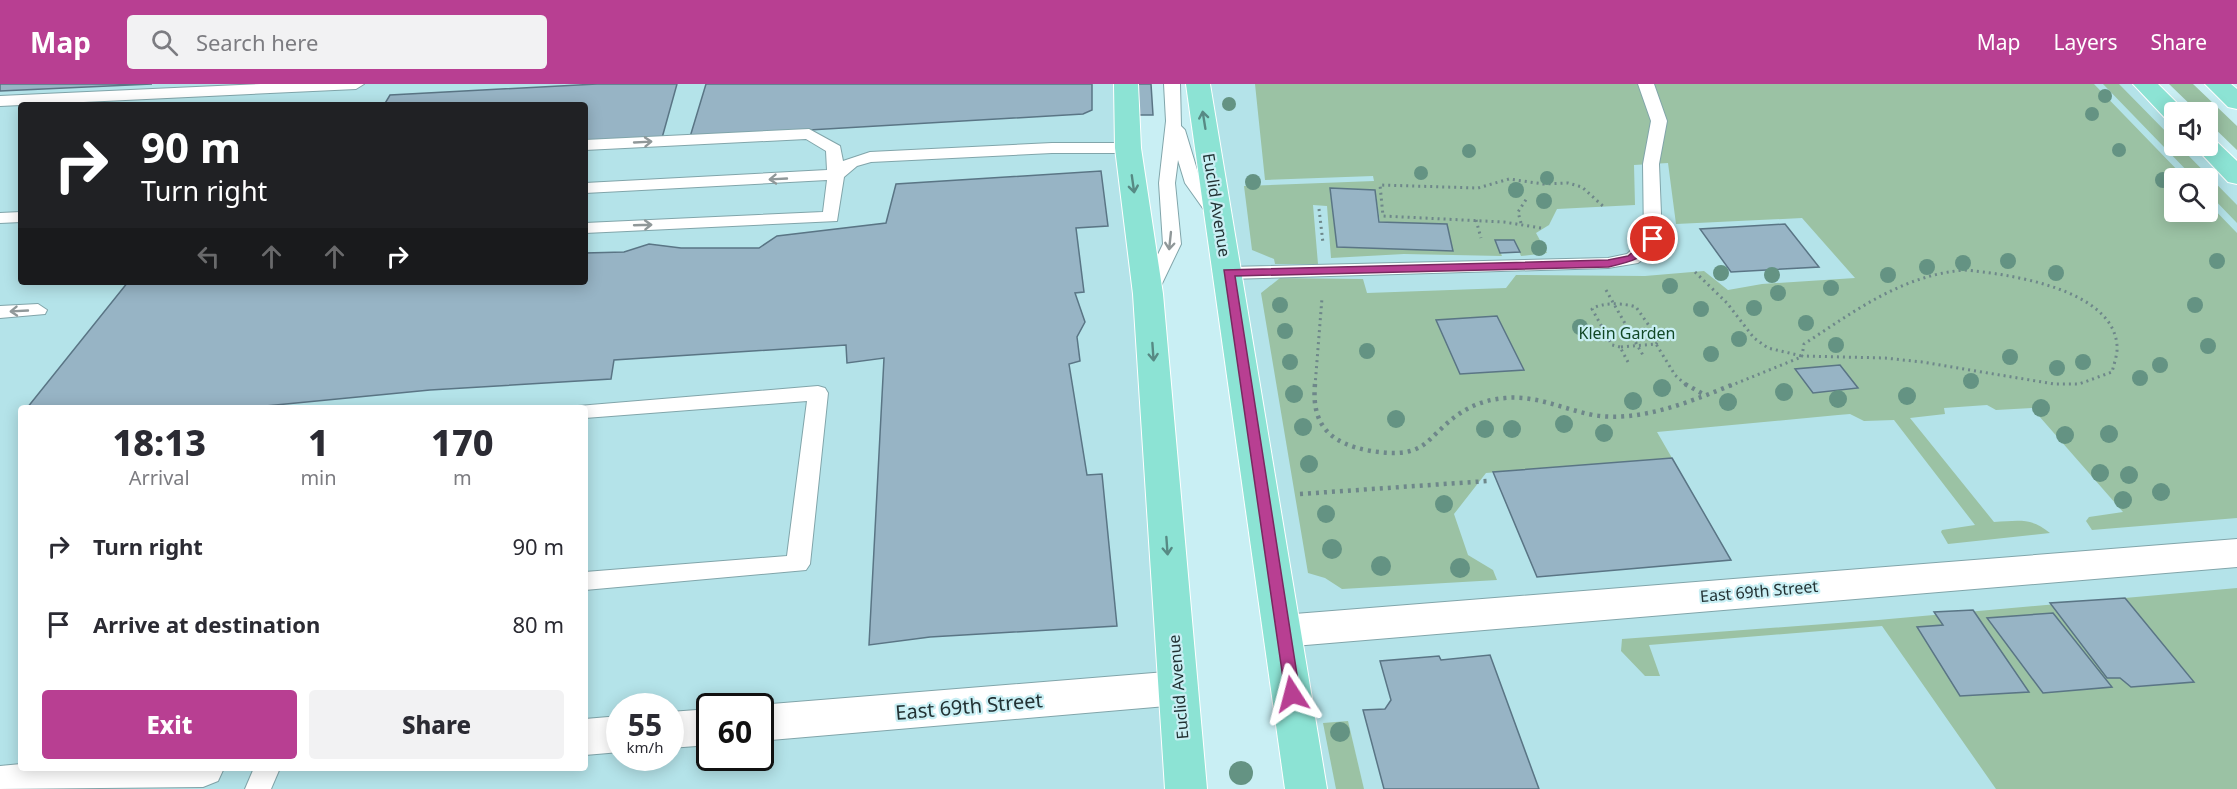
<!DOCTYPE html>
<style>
body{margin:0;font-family:"Noto Sans",sans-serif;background:#f2f2f3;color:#2b2b33;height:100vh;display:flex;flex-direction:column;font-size:22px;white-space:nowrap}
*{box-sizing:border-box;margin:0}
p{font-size:20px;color:#7c7c81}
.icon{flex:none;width:33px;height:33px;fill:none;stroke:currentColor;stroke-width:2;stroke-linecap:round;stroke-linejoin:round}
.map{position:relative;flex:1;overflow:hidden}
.sheet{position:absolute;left:18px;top:321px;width:570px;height:366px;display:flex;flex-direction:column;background:#fff;border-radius:6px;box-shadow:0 3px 15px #0003}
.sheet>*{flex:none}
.hud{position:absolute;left:18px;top:18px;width:570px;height:183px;border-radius:6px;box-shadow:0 3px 15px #0003;background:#202124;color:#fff;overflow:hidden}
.controls{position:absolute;left:2164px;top:18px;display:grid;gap:12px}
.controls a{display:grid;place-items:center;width:54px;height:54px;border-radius:6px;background:#fff;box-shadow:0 3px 15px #0003;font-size:30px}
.speed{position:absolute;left:606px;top:609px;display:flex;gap:12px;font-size:30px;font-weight:700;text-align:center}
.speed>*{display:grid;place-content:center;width:78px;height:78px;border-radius:50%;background:#fff;box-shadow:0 3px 15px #0003;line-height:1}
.speed small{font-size:15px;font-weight:400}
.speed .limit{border:3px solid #111;border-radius:9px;background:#fff;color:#111}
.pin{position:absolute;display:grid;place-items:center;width:51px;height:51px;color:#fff;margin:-26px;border:3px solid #fff;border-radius:50%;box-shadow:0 2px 6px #0007}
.me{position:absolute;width:66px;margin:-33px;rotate:351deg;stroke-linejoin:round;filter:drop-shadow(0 0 4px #0008)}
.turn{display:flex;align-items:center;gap:21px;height:126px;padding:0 24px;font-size:27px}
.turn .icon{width:78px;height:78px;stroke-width:2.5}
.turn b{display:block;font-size:42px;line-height:51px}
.lanes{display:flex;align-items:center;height:57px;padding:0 24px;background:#0003;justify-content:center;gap:30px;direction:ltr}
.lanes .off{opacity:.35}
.eta{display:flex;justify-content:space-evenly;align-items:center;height:102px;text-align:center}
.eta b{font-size:36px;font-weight:800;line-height:42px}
.primary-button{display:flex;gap:12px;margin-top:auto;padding:12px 24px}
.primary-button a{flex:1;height:69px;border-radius:6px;background:#b83f92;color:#fff;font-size:24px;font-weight:800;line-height:69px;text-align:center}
.primary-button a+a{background:#f2f2f3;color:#2b2b33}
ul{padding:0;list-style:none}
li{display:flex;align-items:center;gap:18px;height:78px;padding:0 24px}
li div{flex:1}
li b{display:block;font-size:22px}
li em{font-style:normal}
header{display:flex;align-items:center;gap:36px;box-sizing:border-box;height:84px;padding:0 30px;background:#b83f92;color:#fff}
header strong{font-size:28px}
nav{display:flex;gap:33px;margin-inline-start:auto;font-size:21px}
.search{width:420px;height:54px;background:#f2f2f3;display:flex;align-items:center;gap:15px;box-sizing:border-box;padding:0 21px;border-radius:6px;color:#7c7c81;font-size:22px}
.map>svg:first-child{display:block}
.built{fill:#b4e3e9;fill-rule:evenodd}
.green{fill:#9bc2a4;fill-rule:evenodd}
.building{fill:#97b4c5;stroke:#5a7585;stroke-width:1.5}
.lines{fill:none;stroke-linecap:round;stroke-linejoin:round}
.service-casing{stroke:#81a5aa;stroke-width:2}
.minor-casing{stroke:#81a5aa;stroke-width:2}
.primary-casing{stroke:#fff;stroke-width:2}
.path-far1{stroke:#6e878a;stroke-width:3;stroke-dasharray:2 4;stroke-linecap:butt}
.path{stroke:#6e878a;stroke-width:4.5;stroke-dasharray:3 5;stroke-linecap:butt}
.service{fill:#fff;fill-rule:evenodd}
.minor{fill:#fff;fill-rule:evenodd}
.primary{fill:#8ce3d4;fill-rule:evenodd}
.tree{fill:#649383}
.oneway{stroke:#578a84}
.oneway2{stroke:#909899}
.route{fill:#b83f92;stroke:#78295f;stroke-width:1.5}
.labels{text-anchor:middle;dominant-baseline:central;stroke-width:4.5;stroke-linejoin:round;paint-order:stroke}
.street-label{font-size:16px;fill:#223133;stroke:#c9eff4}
.park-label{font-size:16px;fill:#124826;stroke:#c9eff4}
.near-street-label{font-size:20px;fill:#223133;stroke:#c9eff4}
</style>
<header>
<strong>Map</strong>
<div class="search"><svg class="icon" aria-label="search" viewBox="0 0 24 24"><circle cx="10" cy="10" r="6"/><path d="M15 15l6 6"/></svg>Search here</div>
<nav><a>Map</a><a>Layers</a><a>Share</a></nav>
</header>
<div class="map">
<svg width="2237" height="705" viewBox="0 0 2237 705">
<rect width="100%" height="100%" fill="#c9eff4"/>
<g class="built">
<path d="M0,0H1126L1186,705H0ZM21,21H585V198H21ZM21,324H585V684H21ZM620,622H670V674H620ZM710,622H760V674H710Z"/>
<path d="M1198,0H2145L2175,30V62H2207L2237,92V705H1306ZM2175,94H2208V128H2175Z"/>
</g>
<g class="green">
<path d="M1255,0H2094L2185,94H2175V128H2208V119L2237,149V434L2092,446L2086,437L2089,433L2123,428L2032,324L1996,326L1987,321L1944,324L1945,330L1910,334L1994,438C2018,437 2031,433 2050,449L1948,460L1941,448L1942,446L1975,441L1894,336L1864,337L1850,330L1838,331L1657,348L1672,374L1486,389L1454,430L1468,471L1493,486L1497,496L1342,505L1325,494L1308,489L1261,209L1280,194L1363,195L1367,209L1506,204L1516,191L1645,192L1704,187L1728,206L1762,200L1855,194L1802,134L1676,140L1668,79L1634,81L1635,121L1557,125L1549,141L1536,149L1547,169L1521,172L1514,156L1496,157L1502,172L1404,170L1331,174L1327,122L1313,121L1318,180H1275L1274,175L1252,166L1244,102L1374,97L1373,92L1265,96ZM1330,105L1375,106L1380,138L1447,140L1453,167L1337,163Z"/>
<polygon points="2103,0 2119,0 2175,57 2175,62 2179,62 2237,121 2237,139 2208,109 2208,94 2194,94"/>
<polygon points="2169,0 2193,0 2237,42 2237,66 2208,38 2208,28 2198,28"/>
<polygon points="2237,504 2237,705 1996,705 1882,542 1649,561 1660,592 1645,592 1621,567 1622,555 1878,536"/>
<polygon points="1348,637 1364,705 1336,705 1323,639"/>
</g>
<g class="building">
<polygon points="0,0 152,0 0,7"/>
<polygon points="597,0 677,0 662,54 585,58 585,21 384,21 390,11"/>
<polygon points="706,0 1092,0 1092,26 1083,30 690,53"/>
<polygon points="1137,0 1151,0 1153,31 1137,31"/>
<polygon points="1101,87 1108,142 1076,144 1084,208 1075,209 1085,238 1077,253 1080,277 1069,280 1087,391 1102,390 1117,542 930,553 869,561 884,274 847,279 846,261 614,276 611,295 430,306 255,323 27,324 128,198 585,198 585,169 624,168 649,160 681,164 759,164 777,152 886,139 896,100"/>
<polygon points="1330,104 1375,106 1379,138 1447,140 1453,167 1337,163"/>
<polygon points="1785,140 1819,183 1731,188 1700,145"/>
<polygon points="1495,156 1514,156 1520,168 1500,169"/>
<polygon points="1497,232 1524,286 1460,290 1436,236"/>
<polygon points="1840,281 1858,304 1813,309 1795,285"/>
<polygon points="1672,374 1731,476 1537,493 1493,388"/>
<polygon points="2125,514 2194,598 2131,603 2120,594 2107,594 2050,519"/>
<polygon points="1973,526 2029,608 1960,612 1917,543 1943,541 1934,528"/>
<polygon points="2053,529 2112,603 2043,609 1987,534"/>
<polygon points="1490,571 1539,705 1384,705 1363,626 1385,625 1391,616 1380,577 1439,572 1441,576"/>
</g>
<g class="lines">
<defs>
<g id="service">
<polygon points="261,0 364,0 356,5 0,22 0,12"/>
<polygon points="1164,0 1180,0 1181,42 1185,46 1201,99 1227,133 1224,137 1212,137 1185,99 1178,76 1175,99 1181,160 1157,210 1148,216 1139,210 1163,160 1159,99 1166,37"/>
<polygon points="1638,0 1654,0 1667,37 1659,80 1662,155 1652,168 1638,179 1608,184 1228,195 1219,189 1228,183 1608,174 1627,170 1644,155 1643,80 1651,37"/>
<polygon points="809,45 840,62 843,77 870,68 1052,59 1128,59 1136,64 1128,69 1052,69 871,78 857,82 844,93 837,137 585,149 585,139 823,128 827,96 585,109 585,99 827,86 826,67 806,55 585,66 585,56"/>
<polygon points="21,128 21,138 0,139 0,129"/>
<polygon points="38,220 47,226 45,230 0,234 0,222"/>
<polygon points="818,302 825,304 828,309 810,480 806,486 585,506 585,488 787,472 807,317 585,334 585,324 577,324 578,322"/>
<polygon points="254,684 280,684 271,705 245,705"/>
</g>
<g id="minor">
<polygon points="2237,455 2237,483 1282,563 1268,558 1263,547 1268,536 1282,531"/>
<polygon points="1178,587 1192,592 1198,604 1192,616 1178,621 760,657 760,622 757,622 760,621"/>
<polygon points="710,625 710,661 670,664 670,628"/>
<polygon points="620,632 620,668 585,671 585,635"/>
<polygon points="21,680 21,684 224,684 218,697 203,703 0,705 0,682"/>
</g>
<g id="primary">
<polygon points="1114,0 1138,0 1141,64 1163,210 1207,705 1165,705 1133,210 1115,64"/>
<polygon points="1186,0 1210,0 1327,705 1285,705"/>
<polygon points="2133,0 2158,0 2186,28 2175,28 2175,37 2166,35"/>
<polygon points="2205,0 2231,0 2237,5 2237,25 2228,23"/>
<polygon points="2208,55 2216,57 2237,77 2237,100 2228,98 2194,62 2208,62"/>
</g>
</defs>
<use href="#service" class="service-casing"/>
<use href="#minor" class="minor-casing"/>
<use href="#primary" class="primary-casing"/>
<g class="path-far1">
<polyline points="1319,125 1323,159"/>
<polyline points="1476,136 1481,154"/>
<polyline points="1521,139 1518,128 1527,114"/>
<polyline points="1541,144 1504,138 1383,132 1380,101 1478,104 1509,95 1543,100 1568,99 1582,103 1604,123"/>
<path d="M1965,186C2007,190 2112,204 2117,261C2118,269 2114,280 2112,288L2079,300H2054L1922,278L1885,274L1802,272L1804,260C1855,227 1902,191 1965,186Z"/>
<polyline points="1695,188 1727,219 1754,254 1768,264 1802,272"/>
<polyline points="1606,206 1644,273"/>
<path d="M1620,263L1612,261L1592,225C1602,218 1625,219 1636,223L1659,256L1656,260"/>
<polyline points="1628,278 1620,263 1656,260 1675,291 1687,302"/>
<polyline points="1315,302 1322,214"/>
<polyline points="1730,302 1801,273"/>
</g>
<g class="path">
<path d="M1315,300C1311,343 1332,360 1371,367C1386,369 1402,371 1416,365C1426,361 1433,352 1441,345C1459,327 1479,316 1505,314C1536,311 1563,325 1593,331C1640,339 1692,317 1734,300"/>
<polyline points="1685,300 1705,311"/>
<polyline points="1300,410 1488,397"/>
</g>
<use href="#service" class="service"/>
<use href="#minor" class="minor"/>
<use href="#primary" class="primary"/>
</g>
<g class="tree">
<circle cx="2105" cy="12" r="7"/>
<circle cx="1229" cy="20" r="7"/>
<circle cx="2092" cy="30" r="7"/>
<circle cx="2119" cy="66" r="7"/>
<circle cx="1469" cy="67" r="7"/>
<circle cx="1421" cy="89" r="7"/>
<circle cx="1547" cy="94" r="7"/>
<circle cx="2163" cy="96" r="8"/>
<circle cx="1253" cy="98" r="8"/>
<circle cx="1516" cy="106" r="8"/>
<circle cx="1544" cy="117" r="8"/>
<circle cx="1539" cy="164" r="8"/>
<circle cx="2008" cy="177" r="8"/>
<circle cx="2217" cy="177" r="8"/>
<circle cx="1963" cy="179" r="8"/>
<circle cx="1927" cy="183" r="8"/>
<circle cx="1721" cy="189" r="8"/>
<circle cx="2056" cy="189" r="8"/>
<circle cx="1772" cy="191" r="8"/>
<circle cx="1888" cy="191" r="8"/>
<circle cx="1670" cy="202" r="8"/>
<circle cx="1831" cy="204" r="8"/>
<circle cx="1778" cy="209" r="8"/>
<circle cx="1280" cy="221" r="8"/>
<circle cx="2195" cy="221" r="8"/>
<circle cx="1754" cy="224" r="8"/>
<circle cx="1701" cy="225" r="8"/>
<circle cx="1806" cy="239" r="8"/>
<circle cx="1580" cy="243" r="8"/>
<circle cx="1285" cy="247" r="8"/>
<circle cx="1739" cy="255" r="8"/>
<circle cx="1836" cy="261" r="8"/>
<circle cx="2208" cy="262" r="8"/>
<circle cx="1367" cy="267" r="8"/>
<circle cx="1711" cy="270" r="8"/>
<circle cx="2010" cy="273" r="8"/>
<circle cx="1290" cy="278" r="8"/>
<circle cx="2083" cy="278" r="8"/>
<circle cx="2160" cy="281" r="8"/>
<circle cx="2057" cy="284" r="8"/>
<circle cx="2140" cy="294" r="8"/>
<circle cx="1971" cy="297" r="8"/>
<circle cx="1662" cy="304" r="9"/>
<circle cx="1784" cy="308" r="9"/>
<circle cx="1294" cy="310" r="9"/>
<circle cx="1907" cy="312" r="9"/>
<circle cx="1838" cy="315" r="9"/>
<circle cx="1633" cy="317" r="9"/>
<circle cx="1728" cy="318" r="9"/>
<circle cx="2041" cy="324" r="9"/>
<circle cx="1396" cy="335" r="9"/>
<circle cx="1564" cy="340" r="9"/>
<circle cx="1303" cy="343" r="9"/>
<circle cx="1485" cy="345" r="9"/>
<circle cx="1512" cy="345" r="9"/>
<circle cx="1604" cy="349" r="9"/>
<circle cx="2109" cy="350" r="9"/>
<circle cx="2065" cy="351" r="9"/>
<circle cx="1309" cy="380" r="9"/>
<circle cx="2100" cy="389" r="9"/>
<circle cx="2129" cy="391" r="9"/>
<circle cx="2161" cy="408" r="9"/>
<circle cx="2123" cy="416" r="9"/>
<circle cx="1444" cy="420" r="9"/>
<circle cx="1326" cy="430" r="9"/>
<circle cx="1332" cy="465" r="10"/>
<circle cx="1381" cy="482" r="10"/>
<circle cx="1460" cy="484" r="10"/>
<circle cx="1340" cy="648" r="10"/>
<circle cx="1241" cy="689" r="12"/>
</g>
<defs><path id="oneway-shaft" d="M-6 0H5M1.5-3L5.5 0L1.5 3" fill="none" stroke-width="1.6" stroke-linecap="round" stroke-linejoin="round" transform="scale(1.5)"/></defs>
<g class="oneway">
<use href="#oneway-shaft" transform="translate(1204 36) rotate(-99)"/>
<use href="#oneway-shaft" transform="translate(1133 100) rotate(82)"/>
<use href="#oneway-shaft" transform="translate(1153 268) rotate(86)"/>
<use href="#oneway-shaft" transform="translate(1167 462) rotate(86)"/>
</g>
<g class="oneway2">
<use href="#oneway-shaft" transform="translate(643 58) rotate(-3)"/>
<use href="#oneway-shaft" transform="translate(778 95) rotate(177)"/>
<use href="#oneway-shaft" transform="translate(643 141) rotate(-2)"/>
<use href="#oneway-shaft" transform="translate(1170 157) rotate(96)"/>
<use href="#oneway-shaft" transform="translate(19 227) rotate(177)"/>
</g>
<path class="route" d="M1653,151L1658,155C1645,175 1630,178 1608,183L1235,192L1300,610L1298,615H1286L1224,186L1608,176L1628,172Z"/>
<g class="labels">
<g class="street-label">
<text transform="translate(1217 121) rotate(81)">Euclid Avenue</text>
<text transform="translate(1759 507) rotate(-5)">East 69th Street</text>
<text transform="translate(1178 603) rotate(-95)">Euclid Avenue</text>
</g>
<g class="park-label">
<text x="1627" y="249">Klein Garden</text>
</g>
<g class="near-street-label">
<text transform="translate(969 622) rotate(-5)">East 69th Street</text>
</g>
</g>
</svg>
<div class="controls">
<a><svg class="icon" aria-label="sound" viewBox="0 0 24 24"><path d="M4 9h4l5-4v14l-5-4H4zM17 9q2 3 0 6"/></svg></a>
<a><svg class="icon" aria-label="search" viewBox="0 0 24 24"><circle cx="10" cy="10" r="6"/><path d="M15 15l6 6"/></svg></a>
</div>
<div class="speed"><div>55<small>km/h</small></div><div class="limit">60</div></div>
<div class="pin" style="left:1653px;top:155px;background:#d93025"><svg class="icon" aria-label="arrive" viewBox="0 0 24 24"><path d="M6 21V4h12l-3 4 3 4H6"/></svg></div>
<svg class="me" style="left:1292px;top:610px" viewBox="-20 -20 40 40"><path d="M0-17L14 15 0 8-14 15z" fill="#b83f92" stroke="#fff" stroke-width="4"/></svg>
<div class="hud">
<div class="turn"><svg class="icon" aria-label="right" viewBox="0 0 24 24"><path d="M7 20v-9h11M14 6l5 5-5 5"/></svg><div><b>90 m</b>Turn right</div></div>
<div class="lanes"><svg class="icon off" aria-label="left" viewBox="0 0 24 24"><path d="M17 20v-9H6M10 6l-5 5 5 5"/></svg><svg class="icon off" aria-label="ahead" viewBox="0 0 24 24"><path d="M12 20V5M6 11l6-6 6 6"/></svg><svg class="icon off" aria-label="ahead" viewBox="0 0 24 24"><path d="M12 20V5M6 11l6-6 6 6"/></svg><svg class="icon" aria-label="right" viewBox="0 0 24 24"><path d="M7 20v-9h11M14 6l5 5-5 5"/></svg></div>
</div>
<section class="sheet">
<div class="eta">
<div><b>18:13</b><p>Arrival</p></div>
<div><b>1</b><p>min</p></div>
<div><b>170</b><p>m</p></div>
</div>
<ul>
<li><svg class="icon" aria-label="right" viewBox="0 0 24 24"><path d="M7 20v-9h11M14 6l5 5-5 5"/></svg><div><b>Turn right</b></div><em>90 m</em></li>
<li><svg class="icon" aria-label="arrive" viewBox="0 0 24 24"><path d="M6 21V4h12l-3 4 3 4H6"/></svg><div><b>Arrive at destination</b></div><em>80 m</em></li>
</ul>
<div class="primary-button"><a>Exit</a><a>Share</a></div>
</section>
</div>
